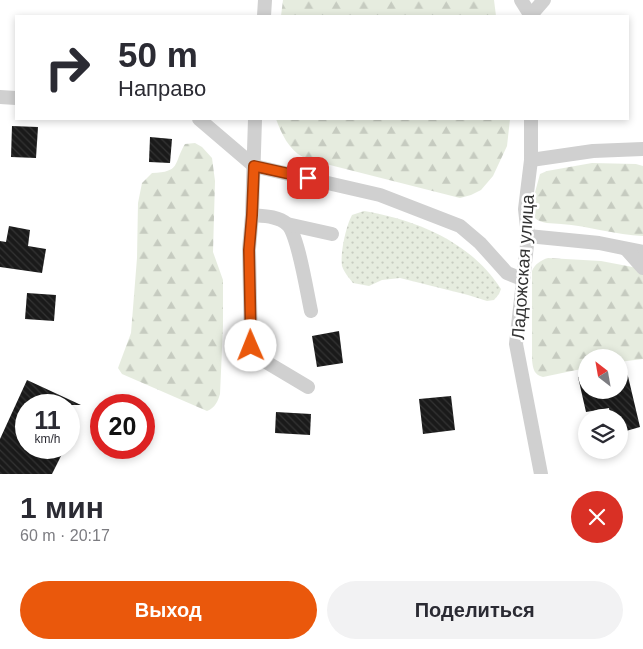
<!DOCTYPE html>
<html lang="ru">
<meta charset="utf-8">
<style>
body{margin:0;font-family:Helvetica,sans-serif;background:#f2f2f3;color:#2b2b33;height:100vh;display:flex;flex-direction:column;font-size:19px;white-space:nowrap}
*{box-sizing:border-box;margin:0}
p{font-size:16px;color:#7c7c81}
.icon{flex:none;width:28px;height:28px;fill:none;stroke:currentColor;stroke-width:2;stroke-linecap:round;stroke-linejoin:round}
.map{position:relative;height:474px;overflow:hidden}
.sheet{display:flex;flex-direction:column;background:#fff;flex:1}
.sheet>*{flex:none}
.guide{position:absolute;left:15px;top:15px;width:614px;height:105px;border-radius:0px;box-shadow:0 2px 8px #0003;background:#fff;color:#2b2b33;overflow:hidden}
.needle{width:32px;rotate:329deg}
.tools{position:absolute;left:578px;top:349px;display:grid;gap:10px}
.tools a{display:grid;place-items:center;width:50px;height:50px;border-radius:50%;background:#fff;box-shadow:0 2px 8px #0003;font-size:25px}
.speed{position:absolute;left:15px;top:394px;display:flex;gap:10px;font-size:25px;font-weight:700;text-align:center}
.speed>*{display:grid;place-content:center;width:65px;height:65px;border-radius:50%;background:#fff;box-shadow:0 2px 8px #0003;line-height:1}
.speed small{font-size:12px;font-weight:400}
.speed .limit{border:8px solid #d22;background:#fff;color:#111}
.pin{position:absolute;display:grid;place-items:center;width:42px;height:42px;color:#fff;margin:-21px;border-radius:10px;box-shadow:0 2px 8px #0006}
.me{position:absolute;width:55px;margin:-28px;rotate:359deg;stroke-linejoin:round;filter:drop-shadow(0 0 4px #0008)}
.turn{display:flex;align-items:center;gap:18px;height:105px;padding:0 20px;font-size:22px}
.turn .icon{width:65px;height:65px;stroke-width:2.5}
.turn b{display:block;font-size:35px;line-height:42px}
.round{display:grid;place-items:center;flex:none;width:52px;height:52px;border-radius:26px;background:#f2f2f3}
.headline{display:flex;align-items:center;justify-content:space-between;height:85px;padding:0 20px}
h1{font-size:30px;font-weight:600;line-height:38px}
.button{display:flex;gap:10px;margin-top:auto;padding:10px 20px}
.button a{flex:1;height:58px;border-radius:30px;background:#ea580c;color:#fff;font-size:20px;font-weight:600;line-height:58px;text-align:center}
.button a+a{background:#f2f2f3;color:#2b2b33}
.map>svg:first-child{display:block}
.grass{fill:url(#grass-dots)}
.forest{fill:url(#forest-firs)}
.building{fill:url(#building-back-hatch)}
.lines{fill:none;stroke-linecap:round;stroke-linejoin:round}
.service{stroke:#d0d0d0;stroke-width:14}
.route-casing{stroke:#983908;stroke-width:12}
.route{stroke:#ea580c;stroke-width:9}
.labels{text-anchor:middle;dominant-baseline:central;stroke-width:5;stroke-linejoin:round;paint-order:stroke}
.street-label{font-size:18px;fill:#333;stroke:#fff}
</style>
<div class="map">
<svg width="643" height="474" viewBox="0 0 643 474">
<defs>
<pattern id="grass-dots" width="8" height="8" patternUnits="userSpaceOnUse" patternTransform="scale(1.25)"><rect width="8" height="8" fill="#e6ecdf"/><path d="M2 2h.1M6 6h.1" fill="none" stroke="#c6cbc0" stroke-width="1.8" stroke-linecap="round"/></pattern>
<pattern id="forest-firs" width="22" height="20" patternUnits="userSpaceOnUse" patternTransform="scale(1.25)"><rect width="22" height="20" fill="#e6ecdf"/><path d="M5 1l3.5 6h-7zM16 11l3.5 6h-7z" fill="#c6cbc0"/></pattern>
<pattern id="building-back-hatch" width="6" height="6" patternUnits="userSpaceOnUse" patternTransform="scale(1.25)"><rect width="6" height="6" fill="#1a1a1a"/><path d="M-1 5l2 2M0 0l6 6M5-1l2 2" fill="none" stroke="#333"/></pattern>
</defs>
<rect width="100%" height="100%" fill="#fff"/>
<path class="grass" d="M364,211C417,220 471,242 501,289L499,294L494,300L487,301L468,295L400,278L382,280L369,286L353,283C349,278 344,272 342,266C340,253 346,226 352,215Z"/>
<g class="forest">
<polygon points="283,0 494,0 496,16 281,16"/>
<path d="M276,119H510L507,146L493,176L481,190L471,195L460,198L322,163C316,161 308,160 303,157C289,150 281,133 276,119Z"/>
<path d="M195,143L202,147L212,158L215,181L213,252L223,280V326L220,394C218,401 215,408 207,411L122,374L118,368L131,333L137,258L138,203L142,183L152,173C181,172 173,164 185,144Z"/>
<path d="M592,163L636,164L643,166V236C616,235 589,226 561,224C552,223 541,224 535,218L534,196L540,174L547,171Z"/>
<path d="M548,258L601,261L643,269V359L619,362V358H586V368L543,377C534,375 533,369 532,360V271C535,264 541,260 548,258Z"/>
</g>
<g class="building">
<polygon points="12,126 38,127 36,158 11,157"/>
<polygon points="150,137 172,139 170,163 149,162"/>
<polygon points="9,226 30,230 28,246 46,249 42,273 0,267 0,241 6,242"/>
<polygon points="27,293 56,295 54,321 25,319"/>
<polygon points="339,331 343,363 317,367 312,336"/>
<polygon points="623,368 624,373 627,372 640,427 619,433 619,418 611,418 609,408 586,412 578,377 586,375 586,390 619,390 619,369"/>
<polygon points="27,380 81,405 26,405 26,448 65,448 52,474 0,474 0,439"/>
<polygon points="451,396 455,430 423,434 419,399"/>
<polygon points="276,412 311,414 310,435 275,433"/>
</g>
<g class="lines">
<g class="service">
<polyline points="521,0 531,16"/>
<polyline points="531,15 544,0"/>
<polyline points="264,16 265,0"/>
<polyline points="0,97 16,98"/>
<polyline points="199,119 254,166 380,195 460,226 480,243 507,273 522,279"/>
<polyline points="255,119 252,215 249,249 251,346 261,359 308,387"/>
<polyline points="531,119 531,160 525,209 528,236 516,344 541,474"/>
<polyline points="531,160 593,151 643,149"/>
<path d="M252,215C263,216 278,216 287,224C298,234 307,293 311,311"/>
<polyline points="287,224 332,234"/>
<polyline points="528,236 599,243 643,252"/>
<polyline points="626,249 643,268"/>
</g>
</g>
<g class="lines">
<defs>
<polyline id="route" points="251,346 249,250 252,215 254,166 308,178"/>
</defs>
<use href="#route" class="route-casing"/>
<use href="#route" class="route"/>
</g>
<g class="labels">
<g class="street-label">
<text transform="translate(523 267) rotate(-86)">Ладожская улица</text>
</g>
</g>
</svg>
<div class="tools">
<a><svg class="needle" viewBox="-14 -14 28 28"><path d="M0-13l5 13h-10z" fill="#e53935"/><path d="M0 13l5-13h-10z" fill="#7c7c81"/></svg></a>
<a><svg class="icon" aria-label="layers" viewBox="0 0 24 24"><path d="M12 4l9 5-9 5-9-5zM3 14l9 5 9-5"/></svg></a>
</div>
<div class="speed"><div>11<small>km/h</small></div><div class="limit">20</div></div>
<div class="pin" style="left:308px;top:178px;background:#d93025"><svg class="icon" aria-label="arrive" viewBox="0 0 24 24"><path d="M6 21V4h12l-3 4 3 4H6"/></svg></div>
<svg class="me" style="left:251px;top:346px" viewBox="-20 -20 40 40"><circle r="19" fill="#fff"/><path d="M0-13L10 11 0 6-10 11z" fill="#ea580c"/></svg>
<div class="guide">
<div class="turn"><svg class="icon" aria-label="right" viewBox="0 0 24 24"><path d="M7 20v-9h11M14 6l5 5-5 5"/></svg><div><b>50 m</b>Направо</div></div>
</div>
</div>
<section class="sheet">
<div class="headline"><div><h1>1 мин</h1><p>60 m · 20:17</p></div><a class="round" style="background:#d93025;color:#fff"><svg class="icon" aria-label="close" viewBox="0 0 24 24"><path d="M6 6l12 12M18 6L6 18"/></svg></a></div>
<div class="button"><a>Выход</a><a>Поделиться</a></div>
</section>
